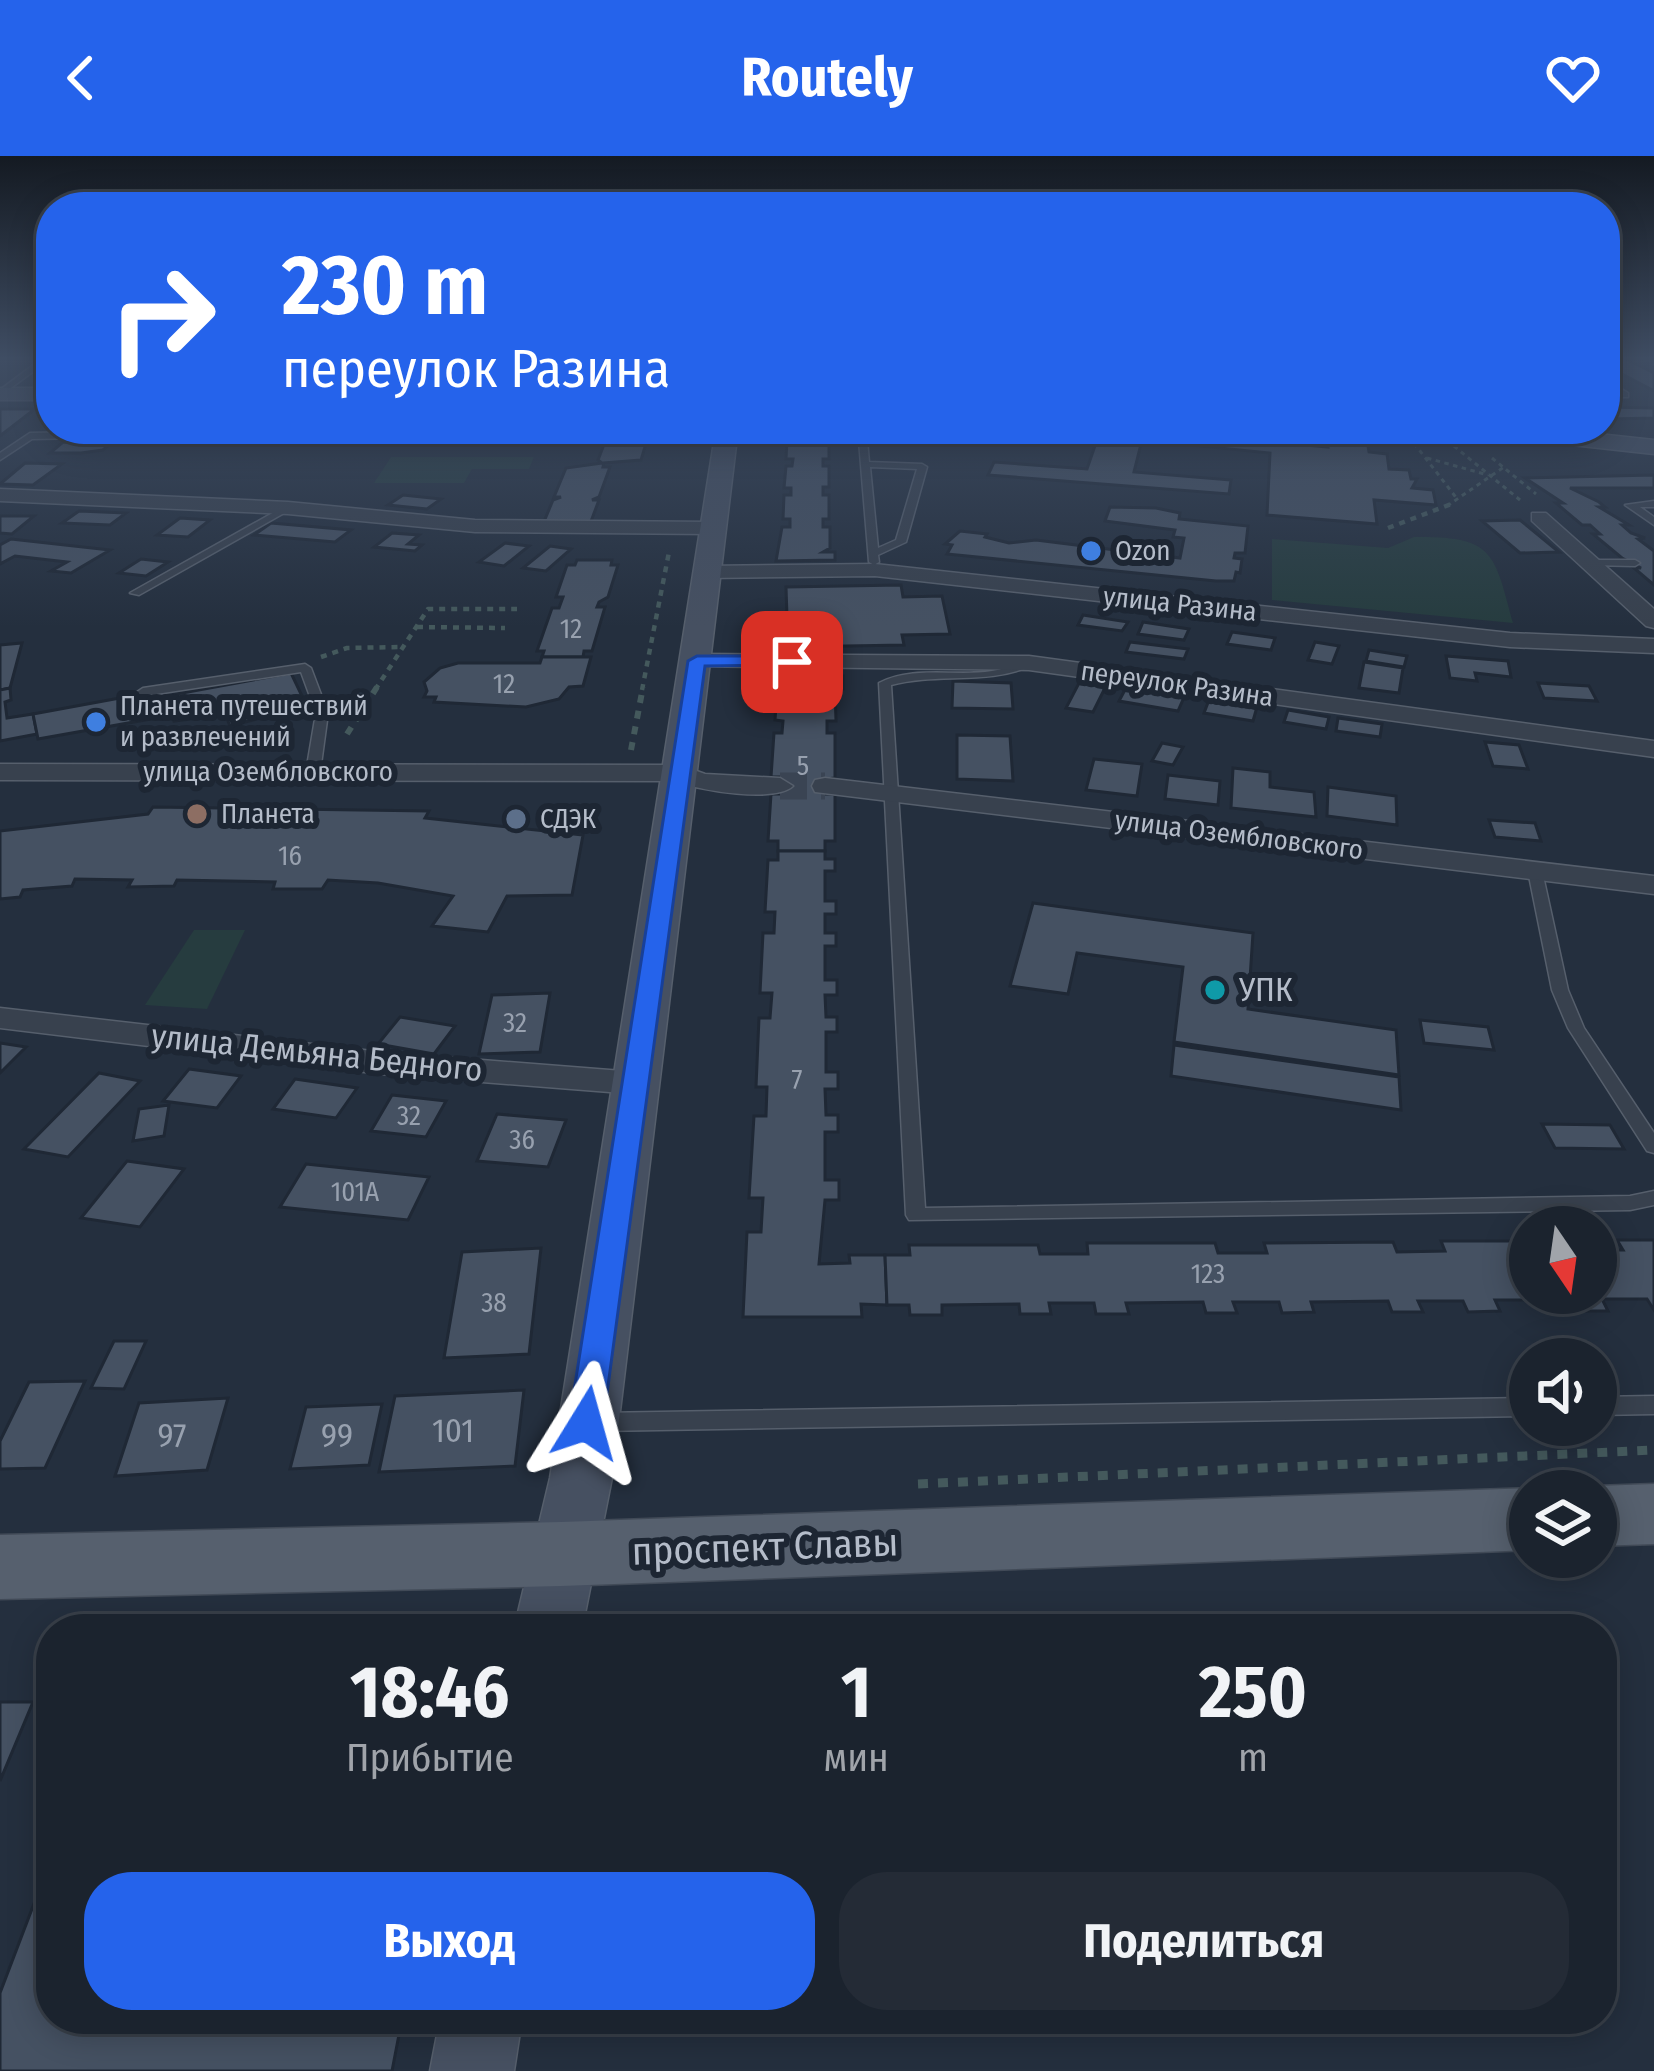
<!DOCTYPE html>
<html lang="ru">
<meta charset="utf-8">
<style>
body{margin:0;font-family:"Fira Sans Condensed",sans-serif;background:#242b36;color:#f1f3f6;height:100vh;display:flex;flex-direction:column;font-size:45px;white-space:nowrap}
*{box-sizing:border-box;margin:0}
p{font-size:39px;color:#a0a4aa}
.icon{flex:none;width:66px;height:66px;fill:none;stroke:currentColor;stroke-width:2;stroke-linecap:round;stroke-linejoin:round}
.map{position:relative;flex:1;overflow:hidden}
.side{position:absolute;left:36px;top:1458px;width:1581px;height:420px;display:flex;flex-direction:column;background:#1b232e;border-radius:48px;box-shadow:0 6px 30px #0003,0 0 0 3px #39404a}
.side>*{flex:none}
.top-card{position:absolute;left:36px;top:36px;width:1584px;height:252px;border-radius:48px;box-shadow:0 6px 30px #0003,0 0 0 3px #39404a;background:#2563eb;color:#fff;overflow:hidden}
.needle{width:78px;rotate:167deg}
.fabs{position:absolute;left:1509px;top:1050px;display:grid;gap:24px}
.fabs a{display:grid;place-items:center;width:108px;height:108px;border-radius:50%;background:#1b232e;box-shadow:0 6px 30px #0003,0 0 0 3px #39404a;font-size:60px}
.pin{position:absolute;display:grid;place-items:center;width:102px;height:102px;color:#fff;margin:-51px;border-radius:24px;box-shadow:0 6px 18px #0006}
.me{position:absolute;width:132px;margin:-66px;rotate:8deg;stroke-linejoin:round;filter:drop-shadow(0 0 9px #0008)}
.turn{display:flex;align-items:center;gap:42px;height:252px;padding:0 48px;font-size:54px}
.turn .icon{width:156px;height:156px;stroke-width:2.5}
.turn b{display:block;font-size:84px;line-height:102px}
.eta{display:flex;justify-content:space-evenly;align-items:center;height:204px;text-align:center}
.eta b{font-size:72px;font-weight:700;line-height:84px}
.button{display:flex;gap:24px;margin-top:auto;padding:24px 48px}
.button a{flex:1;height:138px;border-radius:48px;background:#2563eb;color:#fff;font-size:48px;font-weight:700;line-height:138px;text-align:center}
.button a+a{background:#242b36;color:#f1f3f6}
header{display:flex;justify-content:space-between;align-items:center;height:156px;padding:0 48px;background:#2563eb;color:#fff;font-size:54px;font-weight:700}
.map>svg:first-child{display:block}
.green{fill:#263c3f}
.building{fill:#455162;stroke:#1f2835;stroke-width:3}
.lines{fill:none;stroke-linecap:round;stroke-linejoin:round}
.street-tunnel{stroke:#3a4453;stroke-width:27;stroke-dasharray:27 14;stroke-linecap:butt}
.lane-casing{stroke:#565f6c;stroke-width:3}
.street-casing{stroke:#565f6c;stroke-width:3}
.secondary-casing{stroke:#565f6c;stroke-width:3}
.primary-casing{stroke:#414a57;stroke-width:3}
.path-far3{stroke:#44595c;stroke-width:3;stroke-dasharray:4.5 4.5;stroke-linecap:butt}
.path-far2{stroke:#44595c;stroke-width:4.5;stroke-dasharray:6 6;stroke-linecap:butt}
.path-far1{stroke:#44595c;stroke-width:6;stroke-dasharray:8 8;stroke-linecap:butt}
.path{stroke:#44595c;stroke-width:9;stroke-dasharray:10 10;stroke-linecap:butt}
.lane{fill:#38414e;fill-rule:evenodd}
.street{fill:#38414e;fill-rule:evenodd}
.secondary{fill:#465061;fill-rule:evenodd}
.primary{fill:#56606e;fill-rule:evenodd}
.route{fill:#2563eb;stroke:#184099;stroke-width:3}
.shop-dot{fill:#3f7fe0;stroke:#1d2633;stroke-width:4.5}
.education-dot{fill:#8d6e63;stroke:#1d2633;stroke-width:4.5}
.service-dot{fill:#5c6f8a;stroke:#1d2633;stroke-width:4.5}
.culture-dot{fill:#0f9aa8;stroke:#1d2633;stroke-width:4.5}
.labels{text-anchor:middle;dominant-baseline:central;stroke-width:12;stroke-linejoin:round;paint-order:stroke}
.far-poi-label{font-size:27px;fill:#b4bcc9;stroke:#1d2633;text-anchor:start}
.far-street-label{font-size:27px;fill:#b4bcc9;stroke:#1d2633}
.number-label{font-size:27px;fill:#98a1af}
.poi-label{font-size:33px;fill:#b4bcc9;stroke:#1d2633;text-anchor:start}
.street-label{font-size:33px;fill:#b4bcc9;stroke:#1d2633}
.near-number-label{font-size:33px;fill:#98a1af}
.near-street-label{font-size:39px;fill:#b4bcc9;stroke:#1d2633}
</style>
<header><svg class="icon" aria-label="back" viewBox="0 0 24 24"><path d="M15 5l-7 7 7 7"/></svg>Routely<svg class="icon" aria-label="heart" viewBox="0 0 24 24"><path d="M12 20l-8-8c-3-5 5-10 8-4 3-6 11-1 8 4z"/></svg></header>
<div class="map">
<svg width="1654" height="1915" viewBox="0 0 1654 1915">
<rect width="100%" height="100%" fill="#242f3e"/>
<g class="green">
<polygon points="391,301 534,301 529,313 472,313 464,327 374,327"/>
<path d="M1414,381C1494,380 1494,396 1513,467L1272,444V383L1388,392Z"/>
<polygon points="194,774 245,774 207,853 145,849"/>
</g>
<g class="building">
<polygon points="1605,203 1626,203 1654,217 1654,235 1605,209"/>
<polygon points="1605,251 1654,252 1654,262 1610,263 1605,261"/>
<polygon points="0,253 35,253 0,280"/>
<polygon points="788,273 829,273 822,277 822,283 829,283 829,303 823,303 823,310 829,310 829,331 823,331 823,339 829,339 829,363 823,363 823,371 830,371 830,392 823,396 835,396 835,404 776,405 782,371 790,371 790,363 783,363 784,339 791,339 791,332 784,332 786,310 792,310 793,303 786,303 787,283 793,283 794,277"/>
<polygon points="1001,273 1130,273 1328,291 1327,280 1367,283 1369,296 1387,298 1389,313 1409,314 1411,323 1417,323 1412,332 1433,334 1436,349 1374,344 1377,368 1267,359 1270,297 1142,284 1134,316 1231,324 1229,338 988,319 994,306 1087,313 1098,281 999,277"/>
<polygon points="615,274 649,278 641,304 604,307 603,311 610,311 599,341 592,344 599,344 590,368 543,368 553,344 561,341 554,341 566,312 602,307 598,304 608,278"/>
<polygon points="63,286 111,287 103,294 81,297 50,297"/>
<polygon points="25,307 62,308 33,329 0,328"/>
<polygon points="1654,319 1654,332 1570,332 1599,346 1605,351 1599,351 1629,369 1622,369 1631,377 1645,382 1638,383 1654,395 1654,429 1634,412 1641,412 1622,402 1593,378 1600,378 1590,369 1582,369 1556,347 1563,347 1525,322"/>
<polygon points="403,339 441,343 427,353 388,349"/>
<polygon points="1110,351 1156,352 1180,357 1179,363 1248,370 1245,397 1235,397 1234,402 1242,403 1240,417 1236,416 1234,425 1216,425 947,398 952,389 945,388 960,375 987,378 985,381 1009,387 1036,384 1180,402 1184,382 1173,381 1175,374 1105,365"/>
<polygon points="79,355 126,357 110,369 62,367"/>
<polygon points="0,360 34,360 12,378 0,377"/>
<polygon points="180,362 210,364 188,381 157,379"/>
<polygon points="1520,364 1559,396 1520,397 1482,365"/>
<polygon points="271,367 351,374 335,386 254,379"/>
<polygon points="392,377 419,379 408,388 422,389 415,395 374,391"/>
<polygon points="11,383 110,394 71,417 51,415 67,406 15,400 0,408 0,389"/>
<polygon points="505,387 529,390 504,410 479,406"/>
<polygon points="550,390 571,393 546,415 523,412"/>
<polygon points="141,403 168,406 146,420 119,417"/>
<polygon points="577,404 612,404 611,409 618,409 608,441 599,446 597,451 605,451 592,495 584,495 583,501 542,501 544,495 537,495 552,452 559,452 563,441 556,441 567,409 575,409"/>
<polygon points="901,429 903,441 942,440 950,478 902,479 904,489 788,491 786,431"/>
<polygon points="1083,459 1128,466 1122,475 1078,469"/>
<polygon points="1143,466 1189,473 1184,484 1138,478"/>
<polygon points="1232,476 1275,482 1271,494 1227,488"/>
<polygon points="1130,486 1188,493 1184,503 1126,496"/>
<polygon points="1315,486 1339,490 1332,508 1308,504"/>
<polygon points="22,487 10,532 0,534 0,489"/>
<polygon points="1369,494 1407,500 1404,511 1366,505"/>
<polygon points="1446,500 1508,505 1511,521 1475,517 1477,525 1450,522"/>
<polygon points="542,501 591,501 583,530 569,531 559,543 526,551 434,546 436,541 424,541 427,535 424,526 440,512 458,507 540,507"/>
<polygon points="1364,506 1403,512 1399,537 1359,532"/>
<polygon points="291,517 302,540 265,544 213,560 174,565 166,540"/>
<polygon points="818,520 843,520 843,533 835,533 836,565 827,565 827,577 835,577 835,622 825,623 825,638 835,638 835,685 825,685 825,695 778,695 778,685 768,685 771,638 779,638 780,621 771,621 774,577 782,577 783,565 775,564 777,537 786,537 786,532 774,532 775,521 818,524"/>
<polygon points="953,525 1011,527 1013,553 952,552"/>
<polygon points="1079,527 1106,530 1093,556 1066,552"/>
<polygon points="1538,527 1589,530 1597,545 1544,542"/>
<polygon points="1127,530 1185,539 1178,555 1119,545"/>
<polygon points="10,532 11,544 5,546 7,562 33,558 37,578 0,585 0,534"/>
<polygon points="147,537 148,543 166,540 173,559 38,583 33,558"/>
<polygon points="285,540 302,540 306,550 230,570 225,557"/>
<polygon points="1209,544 1257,551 1253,565 1204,557"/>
<polygon points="1288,554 1329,561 1326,573 1284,566"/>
<polygon points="1338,562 1382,568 1380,581 1336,575"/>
<polygon points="957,579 1010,580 1013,625 957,623"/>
<polygon points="1485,586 1519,589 1528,613 1493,610"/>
<polygon points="1162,587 1183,591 1173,609 1152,605"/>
<polygon points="1094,603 1142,608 1137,640 1086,634"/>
<polygon points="1233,612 1270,616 1270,631 1314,636 1316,661 1231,652"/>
<polygon points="1168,619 1220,625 1218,649 1165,643"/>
<polygon points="1328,631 1396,640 1397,669 1327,660"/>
<polygon points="153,651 429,655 425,662 583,679 572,739 507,740 488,776 432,770 453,740 378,727 328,724 322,733 273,733 275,726 177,724 174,730 128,731 132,724 75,723 72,730 23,734 20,741 0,743 0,675 148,658"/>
<polygon points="1489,664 1535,667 1541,685 1495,681"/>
<polygon points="778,695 825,695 825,703 835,703 835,715 825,715 825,745 836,745 836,758 825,758 825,777 836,777 836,790 825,790 825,824 837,824 837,839 825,839 826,861 837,861 837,876 826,876 826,916 838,916 838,933 825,933 826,959 838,959 838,976 825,976 825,1024 839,1024 839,1044 825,1044 819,1108 850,1107 849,1099 885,1099 887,1149 861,1148 862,1161 743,1161 747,1076 761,1076 763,1042 749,1042 754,960 766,960 767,931 756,931 759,862 770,862 772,837 760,837 763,777 774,777 775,756 765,756 768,704 778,704"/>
<polygon points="1033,747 1253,777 1248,853 1396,874 1399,919 1174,886 1183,811 1077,797 1068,838 1010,830"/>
<polygon points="550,837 540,896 479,898 492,839"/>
<polygon points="400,861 455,870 434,898 378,888"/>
<polygon points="1420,864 1488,871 1494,894 1424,887"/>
<polygon points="0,887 26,891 0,917"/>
<polygon points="1174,889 1399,921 1401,954 1171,920"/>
<polygon points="189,913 241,920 217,952 163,945"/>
<polygon points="99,917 140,925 68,1001 24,993"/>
<polygon points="295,923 357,932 336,962 273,953"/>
<polygon points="392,939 446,945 426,981 371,975"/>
<polygon points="169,949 164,980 133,985 139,953"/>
<polygon points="497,958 566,964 548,1011 477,1005"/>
<polygon points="1542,968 1610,969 1624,993 1555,992"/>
<polygon points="127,1005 184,1013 140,1071 81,1062"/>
<polygon points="306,1008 429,1021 408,1064 280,1051"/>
<polygon points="1617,1084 1654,1084 1654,1154 1647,1143 1602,1143 1608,1155 1578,1155 1572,1144 1495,1144 1500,1155 1468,1156 1463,1145 1418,1145 1423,1156 1392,1156 1388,1145 1311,1146 1314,1156 1282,1157 1279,1146 1233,1146 1237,1157 1206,1157 1203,1146 1126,1147 1129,1158 1096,1158 1094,1147 1049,1147 1051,1158 1020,1158 1019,1148 942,1149 942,1159 910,1159 909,1149 887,1149 885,1099 910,1099 909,1089 1038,1089 1040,1098 1088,1098 1087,1087 1215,1087 1218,1097 1267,1097 1264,1087 1393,1086 1397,1096 1445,1095 1441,1085 1530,1085 1530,1137 1596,1137 1596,1094 1623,1094"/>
<polygon points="541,1092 529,1198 444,1202 462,1096"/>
<polygon points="114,1185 146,1185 124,1233 91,1232"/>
<polygon points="85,1225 45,1312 0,1313 0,1285 29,1226"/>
<polygon points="524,1234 515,1310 379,1316 395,1240"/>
<polygon points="228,1242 207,1314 115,1320 139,1247"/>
<polygon points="382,1248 369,1309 290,1313 306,1251"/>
<polygon points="0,1546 33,1546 0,1625"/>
<polygon points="51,1703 51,1863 402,1863 392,1915 0,1915 0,1837"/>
</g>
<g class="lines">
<polyline class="street-tunnel" points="780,630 825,630"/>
<defs>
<g id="lane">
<polygon points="41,203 50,203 0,240 0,234"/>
<polygon points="1605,223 1628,237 1628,241 1605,241 1605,237 1616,237 1605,229"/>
<polygon points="137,273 145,273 137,281 32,283 0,304 0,297 30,277 135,275"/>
<path d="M858,273H866L869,306L922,308L927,311L906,386L878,399L879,406L874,409L869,406ZM870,311L917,313L896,384L878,392Z"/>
<polygon points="1654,345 1654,351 1640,351 1654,361 1654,369 1625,349"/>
<polygon points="285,350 293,352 139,439 130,437"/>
<polygon points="1592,404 1635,404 1640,407 1635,410 1588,409 1587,407"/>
<path d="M1029,503L1035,507L1033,509C987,530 939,516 891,529L925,1052L1630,1040L1654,1035V1049L1630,1054L909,1064L906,1059L879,527C913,509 955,521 992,515C1005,513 1017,508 1029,503Z"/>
<polygon points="305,508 311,512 328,557 320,616 313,620 306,616 316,557 301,516 143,540 137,536 143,532"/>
<polygon points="1535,711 1542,715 1568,834 1584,872 1654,977 1654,997 1647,995 1568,872 1552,834 1528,715"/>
<polygon points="1654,1240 1654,1258 1596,1259 1596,1241"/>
<polygon points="1530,1242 1530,1260 599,1275 591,1272 588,1266 591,1260 599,1257"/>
</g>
<g id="street">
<polygon points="0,333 288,346 475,364 712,366 722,372 712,378 475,376 288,358 0,345"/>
<polygon points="1532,357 1546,357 1654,453 1654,472 1646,470 1532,365"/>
<polygon points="875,408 1510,477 1654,483 1654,497 1510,491 875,420 706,422 696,416 706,410"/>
<polygon points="697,498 1029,500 1654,585 1654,601 1029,514 689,510 685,505"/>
<path d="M0,608L680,609L705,618L780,622L793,630C775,647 699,635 676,625L0,624Z"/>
<polygon points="825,622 1654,720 1654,738 815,636 812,630 815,624"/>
<polygon points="0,852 381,896 635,916 647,919 653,927 647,935 635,938 381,918 0,872"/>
</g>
<g id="secondary">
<rect x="0" y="232" width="51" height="12"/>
<polygon points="716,273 738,273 612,1322 582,1473 514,1473 550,1322"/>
<polygon points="1478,273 1552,273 1654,284 1654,298 1489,280"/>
<polygon points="440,1863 522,1863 514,1915 430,1915"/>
</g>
<g id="primary">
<polygon points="1654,1328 1654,1388 1596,1390 1596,1335 1581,1335 1596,1330"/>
<polygon points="1530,1332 1537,1335 1530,1335 1530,1394 561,1430 0,1443 0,1379 561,1366"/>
</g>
</defs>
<use href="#lane" class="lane-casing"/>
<use href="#street" class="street-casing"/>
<use href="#secondary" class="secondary-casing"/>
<use href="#primary" class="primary-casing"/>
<g class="path-far3">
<polyline points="1645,203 1654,209"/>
<polyline points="1403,273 1458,344"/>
<polyline points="1433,273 1520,344"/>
<polyline points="1443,273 1462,276"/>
<polyline points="1427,302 1488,319"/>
<polyline points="1492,302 1536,338"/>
<polyline points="1447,350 1504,311"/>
</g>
<g class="path-far2">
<polyline points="1388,372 1454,347"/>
<polyline points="417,471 505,472"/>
<polyline points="321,501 347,492 400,491"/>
<polyline points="375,534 428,453 517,453"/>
<polyline points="642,534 669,396"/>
</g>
<g class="path-far1">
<polyline points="347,578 377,531"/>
<polyline points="631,594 643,531"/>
</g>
<polyline class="path" points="918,1328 1654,1294"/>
<use href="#lane" class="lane"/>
<use href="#street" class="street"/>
<use href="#secondary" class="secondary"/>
<use href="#primary" class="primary"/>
</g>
<linearGradient id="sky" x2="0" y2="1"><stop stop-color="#141a22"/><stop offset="0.43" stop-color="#3f4d63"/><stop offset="1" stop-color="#3f4d63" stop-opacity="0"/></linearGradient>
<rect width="1654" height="471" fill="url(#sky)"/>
<polygon class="route" points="792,500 801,506 798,509 705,510 603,1267 598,1276 586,1280 574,1276 569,1267 688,505 697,500"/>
<g class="shop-dot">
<circle cx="1091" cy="395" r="12"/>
<circle cx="96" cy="566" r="12"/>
</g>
<circle class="education-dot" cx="197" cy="658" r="12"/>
<circle class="service-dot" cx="516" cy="663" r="12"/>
<circle class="culture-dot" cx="1215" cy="834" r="12"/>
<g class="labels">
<g class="far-poi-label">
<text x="1115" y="395">Ozon</text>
<text x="120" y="550">Планета путешествий<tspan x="120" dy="31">и развлечений</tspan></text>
<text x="221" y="658">Планета</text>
<text x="540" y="663">СДЭК</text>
</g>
<g class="far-street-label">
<text transform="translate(1180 448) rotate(6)">улица Разина</text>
<text transform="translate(1177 528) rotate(8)">переулок Разина</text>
<text x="268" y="616">улица Озембловского</text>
<text transform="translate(1239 679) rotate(7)">улица Озембловского</text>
</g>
<g class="number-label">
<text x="571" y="473">12</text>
<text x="504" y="528">12</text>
<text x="803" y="610">5</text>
<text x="290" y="700">16</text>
<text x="515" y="867">32</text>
<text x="797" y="924">7</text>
<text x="409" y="960">32</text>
<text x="522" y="984">36</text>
<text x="355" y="1036">101А</text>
<text x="1208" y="1118">123</text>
<text x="494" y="1147">38</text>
</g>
<g class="poi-label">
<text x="1239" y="834">УПК</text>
</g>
<g class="street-label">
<text transform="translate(317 897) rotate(6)">улица Демьяна Бедного</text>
</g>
<g class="near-number-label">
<text x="453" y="1275">101</text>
<text x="172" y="1280">97</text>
<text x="337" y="1280">99</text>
</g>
<g class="near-street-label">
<text transform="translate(765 1391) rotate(-2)">проспект Славы</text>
</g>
</g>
</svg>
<div class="fabs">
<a><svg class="needle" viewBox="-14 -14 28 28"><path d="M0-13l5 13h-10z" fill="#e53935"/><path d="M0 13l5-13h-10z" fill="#a0a4aa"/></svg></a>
<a><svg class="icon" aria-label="sound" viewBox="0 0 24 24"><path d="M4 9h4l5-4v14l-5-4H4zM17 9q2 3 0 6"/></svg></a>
<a><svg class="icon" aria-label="layers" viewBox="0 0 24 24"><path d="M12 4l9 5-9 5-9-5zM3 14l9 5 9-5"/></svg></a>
</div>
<div class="pin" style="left:792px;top:506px;background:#d93025"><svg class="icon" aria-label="arrive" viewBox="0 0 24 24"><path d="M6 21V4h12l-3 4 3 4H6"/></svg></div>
<svg class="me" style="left:586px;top:1267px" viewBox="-20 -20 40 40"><path d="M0-17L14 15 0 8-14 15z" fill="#2563eb" stroke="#fff" stroke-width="4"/></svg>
<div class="top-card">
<div class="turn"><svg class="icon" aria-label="right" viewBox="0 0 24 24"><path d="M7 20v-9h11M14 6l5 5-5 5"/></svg><div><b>230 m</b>переулок Разина</div></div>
</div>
<section class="side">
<div class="eta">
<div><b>18:46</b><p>Прибытие</p></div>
<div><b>1</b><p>мин</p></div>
<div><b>250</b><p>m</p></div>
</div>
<div class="button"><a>Выход</a><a>Поделиться</a></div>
</section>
</div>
